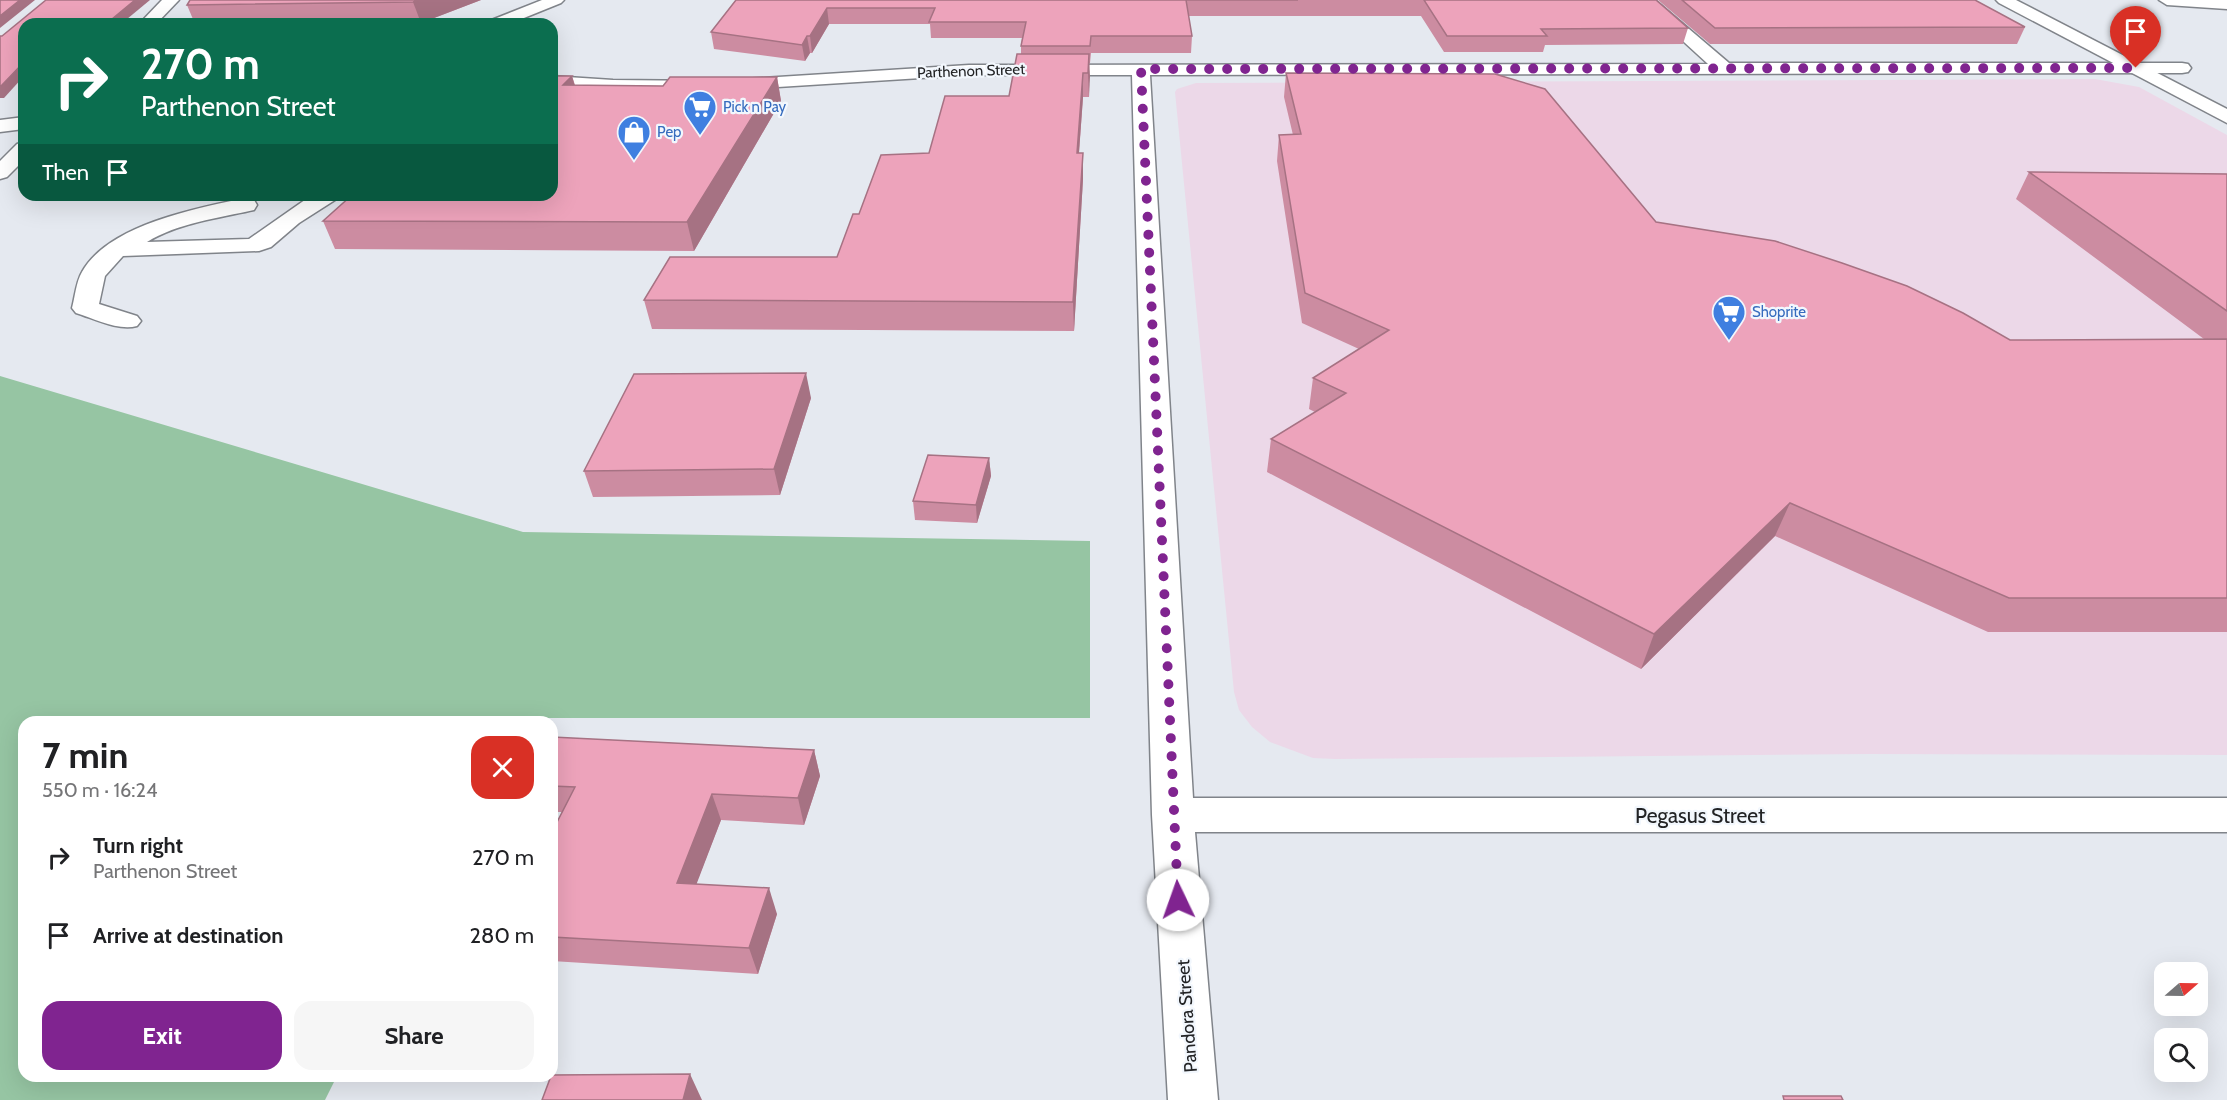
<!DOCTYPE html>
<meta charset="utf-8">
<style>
body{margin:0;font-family:Cabin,sans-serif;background:#f6f6f6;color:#202124;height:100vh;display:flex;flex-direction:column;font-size:22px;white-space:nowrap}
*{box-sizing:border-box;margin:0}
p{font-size:20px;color:#757577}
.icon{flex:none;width:33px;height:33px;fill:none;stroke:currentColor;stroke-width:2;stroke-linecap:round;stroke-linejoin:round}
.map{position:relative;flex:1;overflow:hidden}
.panel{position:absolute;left:18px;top:716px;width:540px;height:366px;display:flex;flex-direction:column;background:#fff;border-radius:18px;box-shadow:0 6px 24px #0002}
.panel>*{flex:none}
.top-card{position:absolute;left:18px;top:18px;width:540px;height:183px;border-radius:18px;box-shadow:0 6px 24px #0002;background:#0b6e4f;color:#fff;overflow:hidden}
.needle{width:39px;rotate:70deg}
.buttons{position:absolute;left:2154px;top:962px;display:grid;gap:12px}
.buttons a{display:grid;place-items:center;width:54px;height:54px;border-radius:12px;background:#fff;box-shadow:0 6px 24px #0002;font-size:30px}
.pin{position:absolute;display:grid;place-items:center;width:51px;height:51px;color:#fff;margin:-62px -26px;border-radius:50% 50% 50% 0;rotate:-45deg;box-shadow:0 0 6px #0007}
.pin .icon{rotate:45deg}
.me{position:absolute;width:66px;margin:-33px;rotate:357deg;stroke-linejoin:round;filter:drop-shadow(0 0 4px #0008)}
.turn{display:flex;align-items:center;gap:21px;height:126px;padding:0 24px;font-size:27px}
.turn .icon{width:78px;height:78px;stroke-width:2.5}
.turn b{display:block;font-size:42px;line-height:51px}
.then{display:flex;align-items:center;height:57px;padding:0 24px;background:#0003;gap:12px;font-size:22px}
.round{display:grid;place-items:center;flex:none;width:63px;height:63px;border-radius:18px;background:#f6f6f6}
.overview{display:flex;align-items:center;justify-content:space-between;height:102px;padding:0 24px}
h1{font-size:36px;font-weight:800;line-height:45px}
.action{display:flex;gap:12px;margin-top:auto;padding:12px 24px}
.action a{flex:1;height:69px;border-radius:18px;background:#802490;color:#fff;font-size:24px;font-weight:800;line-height:69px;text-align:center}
.action a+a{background:#f6f6f6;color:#202124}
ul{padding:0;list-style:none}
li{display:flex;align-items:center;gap:18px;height:78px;padding:0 24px}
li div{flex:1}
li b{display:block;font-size:22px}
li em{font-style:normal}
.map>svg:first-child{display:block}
.commercial{fill:#ecd8e8}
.green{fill:#96c5a3}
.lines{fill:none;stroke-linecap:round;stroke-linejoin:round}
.minor-casing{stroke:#80848a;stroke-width:3}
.major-casing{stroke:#80848a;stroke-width:3}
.minor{fill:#fff;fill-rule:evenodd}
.major{fill:#fff;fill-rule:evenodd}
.wall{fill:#cc8ca1}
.shaded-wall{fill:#a67283}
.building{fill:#eda3bb;stroke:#a67283;stroke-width:1.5}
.route{stroke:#802490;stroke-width:10;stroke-dasharray:0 18}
.labels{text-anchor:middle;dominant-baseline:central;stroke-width:4.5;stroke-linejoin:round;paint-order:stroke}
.far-street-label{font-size:15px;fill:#222325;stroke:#f2f7fd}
.far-shop-label{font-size:15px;fill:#366cbe;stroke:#f2f7fd;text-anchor:start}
.street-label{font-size:18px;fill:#222325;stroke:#f2f7fd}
.near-street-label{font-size:21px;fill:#222325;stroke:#f2f7fd}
</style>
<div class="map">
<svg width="2227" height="1100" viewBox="0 0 2227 1100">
<rect width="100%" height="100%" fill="#e5e9f0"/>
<polygon class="commercial" points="2095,79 2139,87 2227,135 2227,755 1869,754 1335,759 1313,758 1270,742 1252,727 1239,710 1234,692 1175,92 1177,89 1196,83"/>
<polygon class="green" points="0,376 523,532 1090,541 1090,718 518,718 516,722 24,722 24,1076 337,1076 325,1100 0,1100"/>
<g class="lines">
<defs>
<g id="minor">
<polygon points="162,0 179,0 156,24 139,24"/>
<polygon points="542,0 564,0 561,3 509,24 487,24 489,21"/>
<polygon points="1638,0 1655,0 1729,63 2182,63 2188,64 2191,68 2188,72 2182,73 1150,75 1193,798 2227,798 2227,832 1195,832 1218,1100 1168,1100 1152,815 1132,75 969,75 713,91 613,90 552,86 552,76 613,80 713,81 969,65 1708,64"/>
<polygon points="2159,0 2227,0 2227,9 2167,5"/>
<polygon points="24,117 24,129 0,132 0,120"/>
<polygon points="24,142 24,160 7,177 0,179 0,161 17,144"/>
<path d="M312,195H338L335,200L299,223L271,247L259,251L123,256L105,276L99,304L137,316L141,321L137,326C118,331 95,319 76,313L72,308C75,297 76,282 82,272C108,225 197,208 246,198L254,200L257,205L254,210C218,218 178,223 147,242L249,239Z"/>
</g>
<polygon id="major" points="1996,0 2016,0 2227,109 2227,123 1999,3"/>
</defs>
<use href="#minor" class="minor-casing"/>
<use href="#major" class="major-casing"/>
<use href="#minor" class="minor"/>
<use href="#major" class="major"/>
</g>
<g class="wall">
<polygon points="190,0 481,0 421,23 361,24 195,24 187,5"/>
<polygon points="736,0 1656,0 1688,28 1683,44 1545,45 1543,52 1444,52 1421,16 1188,16 1192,36 1191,53 1091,53 1090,63 1089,63 1089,97 1083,97 1079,153 1083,179 1074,331 652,329 644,300 837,257 859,214 929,153 1009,96 1021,54 1021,46 1022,38 931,38 930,24 829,24 812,53 810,53 805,61 714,49 711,32"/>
<polygon points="1658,0 1975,0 2025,27 2017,44 1710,44"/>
<polygon points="1286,73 1656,222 2010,340 2204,339 2016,199 2029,172 2227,174 2227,632 1988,632 1775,536 1641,669 1267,472 1271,439 1315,412 1309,409 1313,378 1359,349 1302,323 1277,161 1279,135 1293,135 1284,97"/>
<polygon points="572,76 575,85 663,86 777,77 781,101 694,251 335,249 323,221"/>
<polygon points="811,398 780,495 593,497 584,471"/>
<polygon points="989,458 991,476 977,523 915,520 913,501"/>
<polygon points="552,737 814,750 820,776 804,825 721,820 696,884 777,914 758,974 552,961 552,832 562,812 552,812"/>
</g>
<g class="shaded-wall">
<polygon points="20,0 35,0 0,28 0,16"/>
<polygon points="135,0 150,0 121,24 99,24 104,19"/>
<polygon points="419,0 481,0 421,23 413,2"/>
<polygon points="827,8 829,24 812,53 810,36"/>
<polygon points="807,36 810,53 805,61 802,45"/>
<polygon points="1089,54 1090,77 1089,97 1088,73"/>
<polygon points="24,62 24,76 4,98 0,98 0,87"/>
<polygon points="1083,73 1083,97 1077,179 1077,153"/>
<polygon points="572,76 579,101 563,85"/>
<polygon points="777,77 781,101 694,251 687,222"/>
<polygon points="1083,153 1083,179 1074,331 1073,302"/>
<polygon points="806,373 811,398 780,495 774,469"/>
<polygon points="989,458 991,476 977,523 976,505"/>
<polygon points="1790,503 1775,536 1641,669 1654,634"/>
<polygon points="814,750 820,776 804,825 798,798"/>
<polygon points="712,794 721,820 687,909 677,883"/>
<polygon points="769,888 777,914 758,974 749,948"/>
<polygon points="690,1074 702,1100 683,1100"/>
</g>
<g class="building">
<polygon points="0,0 20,0 0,16"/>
<polygon points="46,0 135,0 112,19 104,19 99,24 24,24 24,62 0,87 0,36 2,36"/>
<polygon points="190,0 419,0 413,2 187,5"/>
<polygon points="736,0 1298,0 1186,0 1192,36 1091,36 1090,46 1021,46 1026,22 929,22 935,8 827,8 810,36 807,36 802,45 711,32"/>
<polygon points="1424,0 1656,0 1688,28 1541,29 1547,36 1447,36"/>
<polygon points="1682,0 1975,0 2025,27 1715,28"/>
<polygon points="1017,54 1089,54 1088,73 1083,73 1077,153 1083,153 1073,302 644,300 670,257 837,257 853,214 859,214 881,155 929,153 945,96 1009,96"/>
<polygon points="1286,73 1495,74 1545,89 1656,222 1775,241 1842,263 1907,286 1963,313 2010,340 2227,339 2227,598 2009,598 1790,503 1654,634 1271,439 1346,393 1313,378 1389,330 1305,293 1279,135 1301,134"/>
<polygon points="552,76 572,76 563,85 663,86 670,77 777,77 687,222 323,221 352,195 552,195"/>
<polygon points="2029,172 2227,174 2227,311"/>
<polygon points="806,373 774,469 584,471 634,374"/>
<polygon points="928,455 989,458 976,505 913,501"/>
<polygon points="552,737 814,750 798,798 712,794 677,883 769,888 749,948 552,937 552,832 575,787 552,786"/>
<polygon points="690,1074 683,1100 542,1100 551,1076 552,1075"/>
<polygon points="1783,1096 1841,1096 1843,1100 1784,1100"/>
</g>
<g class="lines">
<polyline class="route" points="1178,900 1141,69 2136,68"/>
</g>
<defs>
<symbol id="supermarket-pin" viewBox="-11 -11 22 30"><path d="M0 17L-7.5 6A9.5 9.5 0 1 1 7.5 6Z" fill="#3f7fe0" stroke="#f2f7fd"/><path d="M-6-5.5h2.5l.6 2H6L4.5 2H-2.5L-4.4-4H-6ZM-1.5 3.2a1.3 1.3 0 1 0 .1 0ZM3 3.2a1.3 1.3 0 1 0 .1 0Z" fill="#fff"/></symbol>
<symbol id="shop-pin" viewBox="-11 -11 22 30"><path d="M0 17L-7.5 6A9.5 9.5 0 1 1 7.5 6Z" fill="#3f7fe0" stroke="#f2f7fd"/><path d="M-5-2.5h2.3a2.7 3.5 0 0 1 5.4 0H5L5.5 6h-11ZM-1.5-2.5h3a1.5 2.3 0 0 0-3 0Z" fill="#fff"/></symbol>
</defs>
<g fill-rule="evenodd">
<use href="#supermarket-pin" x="681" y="88" width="38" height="52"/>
<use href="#shop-pin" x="615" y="113" width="38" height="52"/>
<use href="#supermarket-pin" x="1710" y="293" width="38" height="52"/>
</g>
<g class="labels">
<g class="far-street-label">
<text transform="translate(971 71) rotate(-2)">Parthenon Street</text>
</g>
<g class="far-shop-label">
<text x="723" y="107">Pick n Pay</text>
<text x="657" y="132">Pep</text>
<text x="1752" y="312">Shoprite</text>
</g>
<g class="street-label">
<text transform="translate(1187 1016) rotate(-94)">Pandora Street</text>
</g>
<g class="near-street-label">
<text x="1700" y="815">Pegasus Street</text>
</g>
</g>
</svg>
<div class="buttons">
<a><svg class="needle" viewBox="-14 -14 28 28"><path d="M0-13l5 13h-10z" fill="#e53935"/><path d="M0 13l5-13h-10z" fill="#757577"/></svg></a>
<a><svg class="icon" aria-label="search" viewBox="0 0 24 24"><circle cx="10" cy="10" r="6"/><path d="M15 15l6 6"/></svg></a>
</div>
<div class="pin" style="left:2136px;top:68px;background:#d93025"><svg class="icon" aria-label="arrive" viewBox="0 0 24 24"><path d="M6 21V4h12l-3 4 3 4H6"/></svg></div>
<svg class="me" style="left:1178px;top:900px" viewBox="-20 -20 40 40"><circle r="19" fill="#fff"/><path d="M0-13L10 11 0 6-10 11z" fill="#802490"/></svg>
<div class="top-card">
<div class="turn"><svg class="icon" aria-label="right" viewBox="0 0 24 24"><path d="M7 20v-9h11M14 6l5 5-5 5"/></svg><div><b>270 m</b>Parthenon Street</div></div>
<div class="then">Then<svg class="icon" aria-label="arrive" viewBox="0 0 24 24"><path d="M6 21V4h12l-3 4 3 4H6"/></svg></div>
</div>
<section class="panel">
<div class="overview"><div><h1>7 min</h1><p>550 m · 16:24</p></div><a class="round" style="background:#d93025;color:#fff"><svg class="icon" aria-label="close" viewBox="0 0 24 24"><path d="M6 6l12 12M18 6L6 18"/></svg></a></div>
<ul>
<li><svg class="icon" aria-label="right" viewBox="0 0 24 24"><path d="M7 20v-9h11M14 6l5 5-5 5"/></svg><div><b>Turn right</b><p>Parthenon Street</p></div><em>270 m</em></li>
<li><svg class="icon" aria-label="arrive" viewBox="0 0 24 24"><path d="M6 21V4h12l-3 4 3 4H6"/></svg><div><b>Arrive at destination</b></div><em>280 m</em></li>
</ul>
<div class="action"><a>Exit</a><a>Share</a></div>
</section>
</div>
